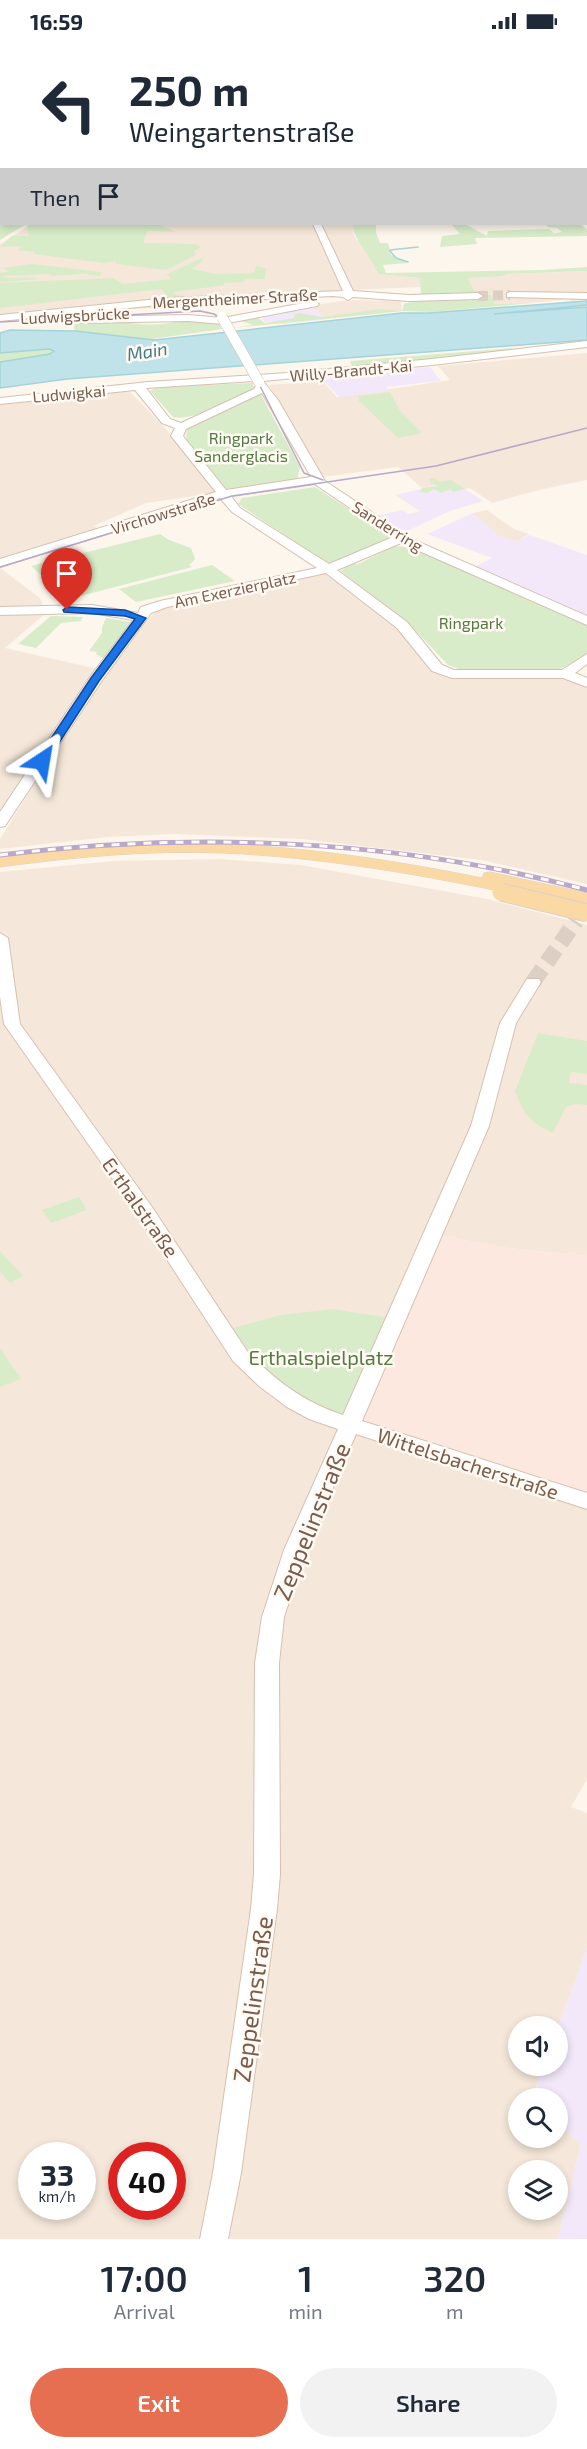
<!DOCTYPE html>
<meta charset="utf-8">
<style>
body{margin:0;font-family:"Exo 2",sans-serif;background:#f2f2f3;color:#1f2937;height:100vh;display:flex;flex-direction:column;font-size:22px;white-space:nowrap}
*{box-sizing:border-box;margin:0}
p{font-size:20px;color:#747a83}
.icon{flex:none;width:33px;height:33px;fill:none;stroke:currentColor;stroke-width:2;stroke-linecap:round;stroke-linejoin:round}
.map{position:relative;height:2197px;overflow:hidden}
.drawer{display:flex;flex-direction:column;background:#fff;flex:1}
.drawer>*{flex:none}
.guide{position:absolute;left:0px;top:0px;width:588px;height:183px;box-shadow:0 3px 9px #0003;background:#fff;color:#1f2937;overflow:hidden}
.fabs{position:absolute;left:508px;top:1974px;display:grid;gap:12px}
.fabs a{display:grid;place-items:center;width:60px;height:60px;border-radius:50%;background:#fff;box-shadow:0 3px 9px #0003;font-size:30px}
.speed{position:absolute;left:18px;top:2100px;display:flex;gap:12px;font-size:30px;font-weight:700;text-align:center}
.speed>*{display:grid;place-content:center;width:78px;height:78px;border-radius:50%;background:#fff;box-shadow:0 3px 9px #0003;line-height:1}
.speed small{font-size:15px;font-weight:400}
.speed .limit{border:9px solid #d22;background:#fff;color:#111}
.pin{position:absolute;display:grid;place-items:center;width:51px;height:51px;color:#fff;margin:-62px -26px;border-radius:50% 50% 50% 0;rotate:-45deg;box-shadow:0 0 6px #0007}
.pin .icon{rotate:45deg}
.me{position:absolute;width:66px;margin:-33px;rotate:33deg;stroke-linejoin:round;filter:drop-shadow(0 0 4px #0008)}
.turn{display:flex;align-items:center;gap:21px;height:126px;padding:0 30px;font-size:27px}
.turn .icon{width:78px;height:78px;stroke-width:2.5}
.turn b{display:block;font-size:42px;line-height:51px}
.then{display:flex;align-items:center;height:57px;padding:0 30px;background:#0003;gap:12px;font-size:22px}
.eta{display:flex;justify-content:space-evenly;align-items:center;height:102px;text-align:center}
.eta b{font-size:36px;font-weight:600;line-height:42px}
.primary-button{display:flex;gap:12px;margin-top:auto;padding:12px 30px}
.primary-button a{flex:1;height:69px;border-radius:36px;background:#e76f51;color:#fff;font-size:24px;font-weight:600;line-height:69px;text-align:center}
.primary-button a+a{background:#f2f2f3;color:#1f2937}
.status{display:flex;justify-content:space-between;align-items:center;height:42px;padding:0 30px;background:#fff;direction:ltr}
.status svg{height:16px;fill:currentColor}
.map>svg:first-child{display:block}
.residential{fill:#f5e8da;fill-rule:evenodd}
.commercial{fill:#fde8e0}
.education{fill:#f3e8fa}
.green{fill:#d8ecc9}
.water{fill:#bfe3e8;stroke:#a5d3da;stroke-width:1.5}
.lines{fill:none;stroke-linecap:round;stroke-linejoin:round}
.stream{stroke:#a5d3da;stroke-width:1.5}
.secondary-tunnel-far1{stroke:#dcd0c4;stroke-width:10;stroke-dasharray:10 5;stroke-linecap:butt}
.secondary-tunnel{stroke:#dcd0c4;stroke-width:16;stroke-dasharray:16 8;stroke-linecap:butt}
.secondary-casing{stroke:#d6c0b0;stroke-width:2}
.primary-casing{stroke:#dad1cd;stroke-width:1}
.secondary{fill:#fff;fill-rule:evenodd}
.primary{fill:#fbd9a5;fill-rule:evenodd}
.tram{stroke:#b9a8c9;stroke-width:1.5}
.rail-casing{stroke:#b9a8c9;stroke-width:5}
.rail{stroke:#fffaf3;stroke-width:3;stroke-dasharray:8;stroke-linecap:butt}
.secondary-bridge-casing{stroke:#d6c0b0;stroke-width:11;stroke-linecap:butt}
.primary-bridge-casing{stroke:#dad1cd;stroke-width:19;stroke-linecap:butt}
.secondary-bridge{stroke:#fff;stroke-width:10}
.primary-bridge{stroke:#fbd9a5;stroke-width:17}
.route{fill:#1a73e8;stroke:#114b97;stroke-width:1.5}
.labels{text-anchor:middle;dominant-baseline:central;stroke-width:5;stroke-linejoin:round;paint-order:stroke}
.far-street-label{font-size:16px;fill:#7a5c4d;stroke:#fffaf3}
.far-park-label{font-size:16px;fill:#537a41;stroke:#fffaf3}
.far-water-label{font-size:18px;font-style:italic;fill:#437c86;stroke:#fffaf3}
.street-label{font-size:20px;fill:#7a5c4d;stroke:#fffaf3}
.park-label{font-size:20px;fill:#537a41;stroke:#fffaf3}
.near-street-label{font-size:24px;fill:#7a5c4d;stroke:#fffaf3}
</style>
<div class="status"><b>16:59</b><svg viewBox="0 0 49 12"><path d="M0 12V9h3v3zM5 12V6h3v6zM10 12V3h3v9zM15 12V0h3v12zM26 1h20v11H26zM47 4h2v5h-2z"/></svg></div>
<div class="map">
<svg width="587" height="2197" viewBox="0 0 587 2197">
<rect width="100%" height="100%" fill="#fdf6ec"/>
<g class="residential">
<polygon points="32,182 352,182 354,194 372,217 378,232 420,236 422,245 305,250 0,274 0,202"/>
<polygon points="587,229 587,258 571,259 569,257 533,261 495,262 478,254 465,234"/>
<polygon points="348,258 401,259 402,269 318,278 322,274 311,264"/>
<polygon points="587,311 587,438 539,448 492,461 470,446 447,450 437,443 422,446 398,425 322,435 269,343 322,339 337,355 450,338 438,324"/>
<polygon points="109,350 130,350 165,386 216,451 146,461 94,484 108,493 0,526 0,362"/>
<polygon points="487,468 514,487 529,492 516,500 495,493 478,475 472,473 473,471"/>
<polygon points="0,526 40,556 46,571 5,606 98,627 0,771"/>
<polygon points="326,529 407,594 443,631 559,634 587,644 587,842 481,818 302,797 174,792 108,795 0,807 0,797 67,689 144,581 159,567"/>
<path d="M220,817L301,823L487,857L587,883V1214L508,1206L435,1193L587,1461V1737L571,1765L587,1771V1906L558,1985L519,1984V2024H544L535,2047L546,2052L545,2056H519V2096H558V2082L581,2102L558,2197H0V830L113,819ZM32,2114H82V2164H32ZM122,2114H172V2164H122ZM519,2128H558V2168H519Z"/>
</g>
<polygon class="commercial" points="435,1193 509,1206 587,1214 587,1461 350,1385"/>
<g class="education">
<polygon points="311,264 323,274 318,278 283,282 265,280 258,273"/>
<polygon points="430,325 441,339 386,345 389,349 339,355 323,338 330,337 329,335"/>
<polygon points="438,443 447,450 465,447 483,459 450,469 407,489 400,488 379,473 402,468 409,472 420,469 395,453"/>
<polygon points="473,471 474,472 472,474 478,475 496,491 495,493 517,499 530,493 587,513 587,574 474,525 492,516 427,492"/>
<polygon points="587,1906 587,2197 558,2197 581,2102 558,2082 558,2056 545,2056 546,2052 535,2048 544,2024 558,2024 558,1985"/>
</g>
<g class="green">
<polygon points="0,89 2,182 26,182 0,198"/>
<polygon points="32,182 158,182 176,190 147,189 143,201 196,202 201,205 193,210 197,211 194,214 166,228 117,222 115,219 104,221 33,212 35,210 17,208 22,204 0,205 12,194 29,194 27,184"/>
<path d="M352,182H376V191L380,201H388L391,213L408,221L383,223L386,231L542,228L587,225V229L508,232L501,234L467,236L474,248L492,254L495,262L533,261L431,270L402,269L234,286L253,283L238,278L257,275L265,281L295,276L293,274L298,271L322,275L380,267L402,269L404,262L413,259L479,256L421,254L420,236L378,232C370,212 355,201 352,182Z"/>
<polygon points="451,182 465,182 487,194 488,189 549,187 554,191 550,192 562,190 557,186 548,185 545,182 580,182 587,187 587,194 475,196 477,202 440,205 442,194 460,192"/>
<polygon points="204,215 201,220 192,227 217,232 254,231 256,224 266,226 265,237 246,237 244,240 223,241 225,243 174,250 176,253 186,254 188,256 170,257 161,247 0,266 0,241 113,236 123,242 171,237 167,232"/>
<path d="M32,222L101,230L100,234L85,232L52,234L49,232L2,234C11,239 27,233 39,237L0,240V231L9,229L2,226Z"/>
<polygon points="201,259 212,263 87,269"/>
<path d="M180,278L218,280L222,287L145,298L75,289L73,281C87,281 102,280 116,280C136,281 160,286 180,278Z"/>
<polygon points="512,306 515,309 353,326 350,319"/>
<polygon points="49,307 54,309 50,312 0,320 0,311"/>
<path d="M253,341L254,347C237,357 192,380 173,375L150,349L157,345Z"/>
<polygon points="390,350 400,369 422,391 398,396 358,358 360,357 358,354"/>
<polygon points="260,351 300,425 297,438 224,448 186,399 187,385"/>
<polygon points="433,436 440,440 451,438 465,447 453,450 450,447 441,451 434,447 427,451 420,450 422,446 438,444 431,441 429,437"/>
<polygon points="315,445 383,489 390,497 331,521 323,519 238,462 242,456"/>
<polygon points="160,492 169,498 191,506 195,517 189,523 192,525 69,557 31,524"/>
<polygon points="395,504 409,505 587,579 587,613 558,628 459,627 448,623 415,588 341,529 351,521 358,522"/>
<polygon points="212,523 235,539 136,560 119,547"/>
<polygon points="51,574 83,575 81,579 61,581 36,606 18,602"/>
<polygon points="106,576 130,580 105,617 96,612 97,610 89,609 102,591 102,585"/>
<path d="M538,991L587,999V1032L571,1030L569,1041L587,1043V1063L576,1062L566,1065L553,1091C531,1081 523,1072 515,1049Z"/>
<polygon points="79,1155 87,1168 51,1181 42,1168"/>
<polygon points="0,1209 23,1234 10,1241 0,1230"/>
<polygon points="332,1267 391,1276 346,1375 319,1367 261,1331 229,1287 281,1273"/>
<polygon points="0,1306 21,1337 0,1345"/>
</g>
<polygon class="water" points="587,259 587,263 494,272 587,265 587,298 67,337 0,346 0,320 50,312 54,309 49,307 0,311 0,291 10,288 75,289 154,298 402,271 429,271"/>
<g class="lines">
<g class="stream">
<polyline points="297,0 301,2"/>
<polyline points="390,208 418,205"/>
<polyline points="390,209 396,216 408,220"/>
</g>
<polyline class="secondary-tunnel-far1" points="478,254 510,253"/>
<polyline class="secondary-tunnel" points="533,940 576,879"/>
<defs>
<g id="secondary">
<rect x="244" y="0" width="8" height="2"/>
<polygon points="313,182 321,182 353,249 409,253 478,251 483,254 478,257 409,259 353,255 348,258 343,255 333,254 168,262 0,279 0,273 168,256 343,249"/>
<polygon points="510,250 587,251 587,257 507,255 507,251"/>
<polygon points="314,259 319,262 317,264 223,282 188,279 80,281 75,278 80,275 188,273 223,276"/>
<path d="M587,299V305L432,323L263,339L278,358L325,439L412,497L587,574V583L401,501L337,528L407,580L442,623L454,628H562L587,612V622L575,631L587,636V645L563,636H452L432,629L397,586L326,531L167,565L151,571L101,640L5,784L0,785V770L90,635L133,578L92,571L0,573V565L92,563L138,571L141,565L160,559L317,526L232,470L220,456L0,525V517L216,450L171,394L175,386L162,381L135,348L0,362V356L148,340L287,331L432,317ZM254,339L256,344L254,347L181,381L170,377L146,346ZM262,351L311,435L226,448L183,394L186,387ZM315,442L316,443L393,495L329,522L240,466L231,454Z"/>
<path d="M0,891L8,896L20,982L152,1165L247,1309C274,1338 305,1361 343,1373L471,1084L500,981L527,937H539L541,940L516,981L489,1084L362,1379L587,1451V1467L356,1392L306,1508L284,1575L279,1621L280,1832L277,1867L241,2131L228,2197H200L213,2131L251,1867L254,1832L255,1621L262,1575L284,1508L338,1387L309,1377L287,1365L259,1344L233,1319L138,1173L4,982L0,955Z"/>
</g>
<g id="primary">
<polygon points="406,0 414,0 416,2 407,2"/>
<rect x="586" y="70" width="1" height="6"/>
<path d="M167,801C273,800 378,815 482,836L484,831L490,830L587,851V861L512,845L510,849L504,850C411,831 318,815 223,811C149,808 74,815 0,825V815L84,806Z"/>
</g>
</defs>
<use href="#secondary" class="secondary-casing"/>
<use href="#primary" class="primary-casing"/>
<use href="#secondary" class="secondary"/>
<use href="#primary" class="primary"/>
<g class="tram">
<polyline points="0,280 200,269 214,272 222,277 258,340 304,431 323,438"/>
<polyline points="0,525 232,454 436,424 587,386"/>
</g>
<defs>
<path id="rail" d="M0,813C195,789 397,797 587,848"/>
</defs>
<use href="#rail" class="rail-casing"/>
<use href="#rail" class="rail"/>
<defs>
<polyline id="secondary-bridge" points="222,275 259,340"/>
<polyline id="primary-bridge" points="501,850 587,871"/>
</defs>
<use href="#secondary-bridge" class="secondary-bridge-casing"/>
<use href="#primary-bridge" class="primary-bridge-casing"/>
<use href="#secondary-bridge" class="secondary-bridge"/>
<use href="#primary-bridge" class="primary-bridge"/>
</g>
<polygon class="route" points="67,565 125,568 146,576 99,639 46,721 42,722 36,719 91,636 135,577 125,574 64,570 63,568"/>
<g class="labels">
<g class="far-street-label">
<text transform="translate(235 256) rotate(-3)">Mergentheimer Straße</text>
<text transform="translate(75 273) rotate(-3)">Ludwigsbrücke</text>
<text transform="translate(351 328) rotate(-5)">Willy-Brandt-Kai</text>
<text transform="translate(69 351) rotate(-5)">Ludwigkai</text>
<text transform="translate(163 471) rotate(-17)">Virchowstraße</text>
<text transform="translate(388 484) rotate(32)">Sanderring</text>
<text transform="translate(235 547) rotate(-12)">Am Exerzierplatz</text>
</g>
<g class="far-park-label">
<text x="241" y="395">Ringpark<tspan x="241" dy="18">Sanderglacis</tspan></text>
<text x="471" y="580">Ringpark</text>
</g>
<g class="far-water-label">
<text transform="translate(147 309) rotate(-9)">Main</text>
</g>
<g class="street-label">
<text transform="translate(141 1165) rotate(55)">Erthalstraße</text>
<text transform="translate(468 1421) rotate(18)">Wittelsbacherstraße</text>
</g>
<g class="park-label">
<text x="321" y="1315">Erthalspielplatz</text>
</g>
<g class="near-street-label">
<text transform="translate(311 1479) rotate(-68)">Zeppelinstraße</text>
<text transform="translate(252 1957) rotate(-82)">Zeppelinstraße</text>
</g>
</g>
</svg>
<div class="fabs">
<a><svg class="icon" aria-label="sound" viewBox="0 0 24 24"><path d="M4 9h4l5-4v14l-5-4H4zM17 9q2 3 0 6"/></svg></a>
<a><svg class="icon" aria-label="search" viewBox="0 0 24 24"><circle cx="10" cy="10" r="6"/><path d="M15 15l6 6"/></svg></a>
<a><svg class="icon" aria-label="layers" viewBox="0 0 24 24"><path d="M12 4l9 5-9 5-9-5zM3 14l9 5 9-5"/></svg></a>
</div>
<div class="speed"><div>33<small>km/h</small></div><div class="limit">40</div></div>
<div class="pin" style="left:67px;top:568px;background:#d93025"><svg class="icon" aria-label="arrive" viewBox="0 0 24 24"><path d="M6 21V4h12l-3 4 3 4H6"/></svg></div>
<svg class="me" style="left:42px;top:719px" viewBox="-20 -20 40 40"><path d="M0-17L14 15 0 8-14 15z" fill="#1a73e8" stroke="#fff" stroke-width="4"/></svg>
<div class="guide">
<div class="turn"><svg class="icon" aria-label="left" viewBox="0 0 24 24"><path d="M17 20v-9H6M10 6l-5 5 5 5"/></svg><div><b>250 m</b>Weingartenstraße</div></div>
<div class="then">Then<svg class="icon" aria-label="arrive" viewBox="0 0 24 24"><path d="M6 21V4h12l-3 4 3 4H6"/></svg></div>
</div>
</div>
<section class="drawer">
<div class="eta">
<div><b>17:00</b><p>Arrival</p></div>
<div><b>1</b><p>min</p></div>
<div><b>320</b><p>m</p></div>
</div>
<div class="primary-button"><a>Exit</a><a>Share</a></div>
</section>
